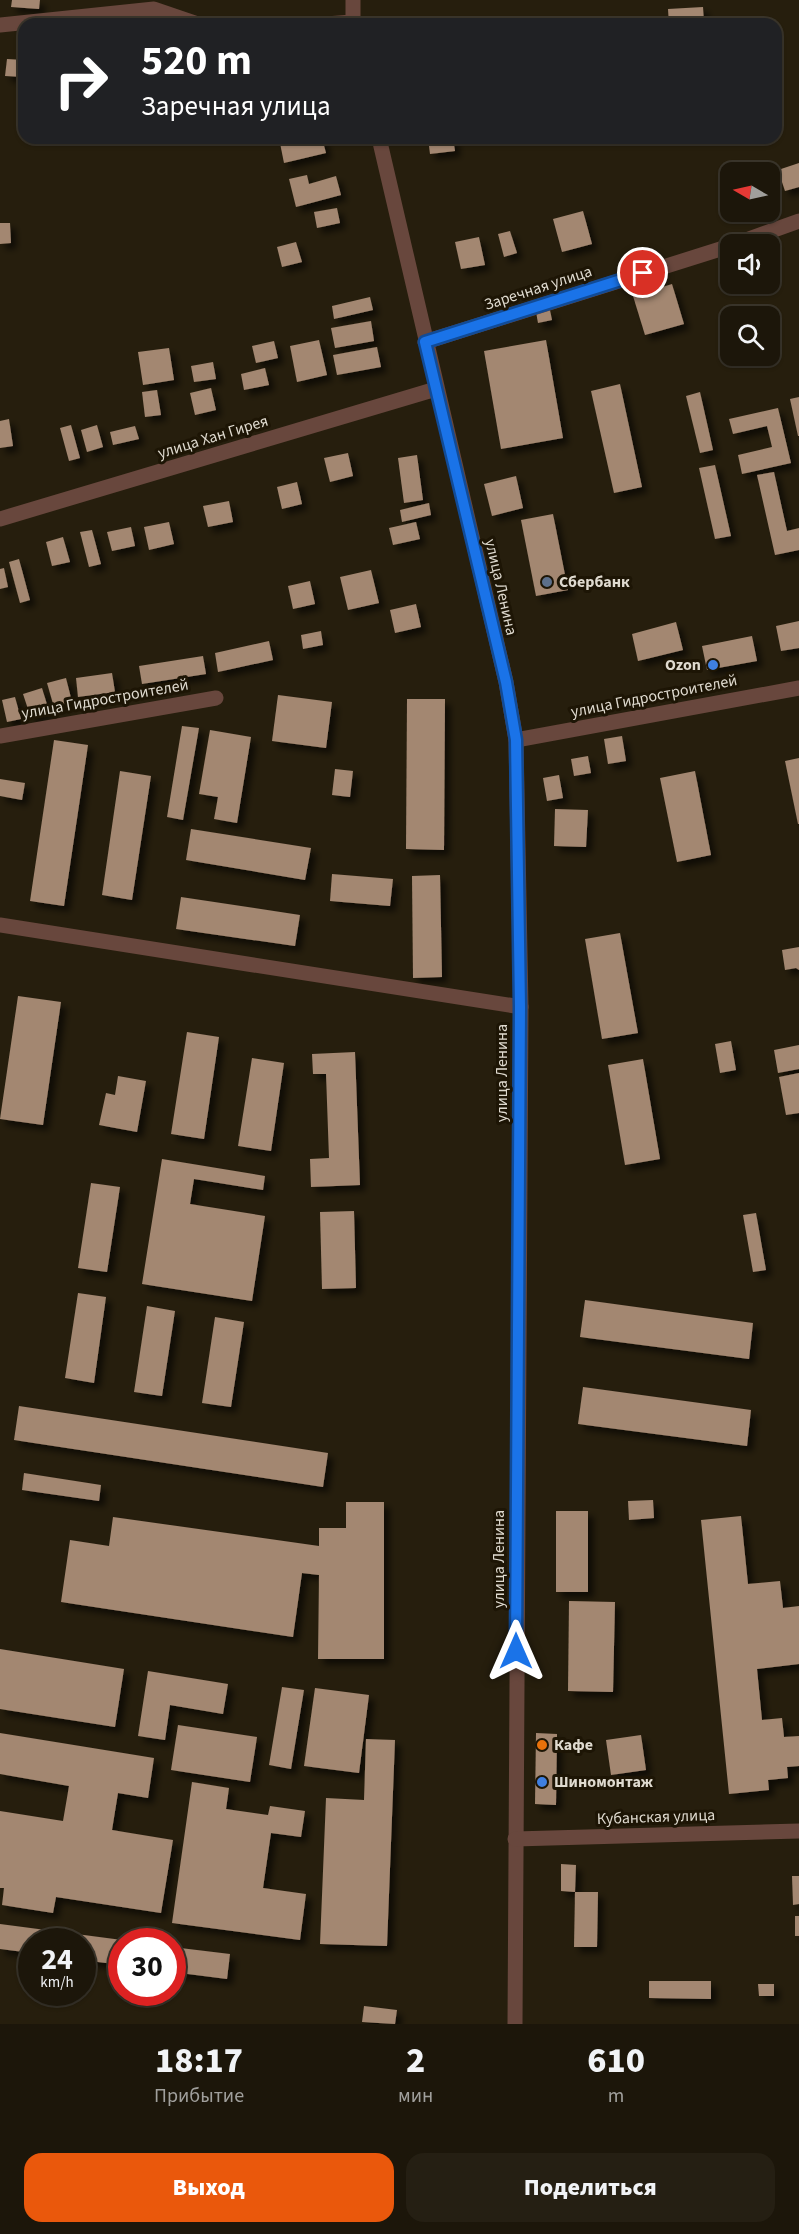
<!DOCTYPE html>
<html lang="ru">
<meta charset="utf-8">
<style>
body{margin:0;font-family:"Source Sans 3",sans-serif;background:#251f13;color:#f1f3f6;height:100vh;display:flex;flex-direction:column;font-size:22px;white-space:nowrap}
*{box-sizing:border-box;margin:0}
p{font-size:20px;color:#a09f9c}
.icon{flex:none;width:33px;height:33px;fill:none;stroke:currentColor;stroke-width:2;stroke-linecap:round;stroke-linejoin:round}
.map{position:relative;height:2024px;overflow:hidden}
.side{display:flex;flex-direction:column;background:#1c160a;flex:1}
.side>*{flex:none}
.hud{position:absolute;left:18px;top:18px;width:764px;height:126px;border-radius:18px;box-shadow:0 2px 4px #0004,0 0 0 2px #3a352b;background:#202124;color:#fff;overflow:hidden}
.needle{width:39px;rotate:279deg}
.tools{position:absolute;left:720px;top:162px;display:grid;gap:12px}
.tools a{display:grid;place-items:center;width:60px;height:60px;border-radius:12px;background:#1c160a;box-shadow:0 2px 4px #0004,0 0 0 2px #3a352b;font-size:30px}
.speed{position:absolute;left:18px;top:1928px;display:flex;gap:12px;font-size:30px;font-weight:700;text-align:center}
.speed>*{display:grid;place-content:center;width:78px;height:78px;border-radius:50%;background:#1c160a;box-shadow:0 2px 4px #0004,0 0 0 2px #3a352b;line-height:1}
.speed small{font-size:15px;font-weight:400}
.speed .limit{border:9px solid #d22;background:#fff;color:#111}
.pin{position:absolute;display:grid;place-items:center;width:51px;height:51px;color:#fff;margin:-26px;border:3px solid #fff;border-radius:50%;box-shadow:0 2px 6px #0007}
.me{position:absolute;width:66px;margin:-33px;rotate:0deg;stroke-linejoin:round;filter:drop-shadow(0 0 4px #0008)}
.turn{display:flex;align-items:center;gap:21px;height:126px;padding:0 24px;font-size:27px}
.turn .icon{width:78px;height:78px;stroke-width:2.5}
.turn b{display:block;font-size:42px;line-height:51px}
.eta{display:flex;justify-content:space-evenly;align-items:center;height:102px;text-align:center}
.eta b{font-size:36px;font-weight:800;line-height:42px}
.primary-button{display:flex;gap:12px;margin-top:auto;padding:12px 24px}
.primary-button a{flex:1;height:69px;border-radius:18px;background:#ea580c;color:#fff;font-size:24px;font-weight:800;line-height:69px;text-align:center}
.primary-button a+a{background:#251f13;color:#f1f3f6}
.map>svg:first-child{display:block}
.building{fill:#a38771;filter:url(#shadow)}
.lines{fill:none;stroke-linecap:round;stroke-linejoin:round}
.minor{stroke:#68473d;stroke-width:15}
.route-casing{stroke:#114b97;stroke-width:15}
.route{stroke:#1a73e8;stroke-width:10}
.service-dot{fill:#5c6f8a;stroke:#1d1505;stroke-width:2}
.shop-dot{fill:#3f7fe0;stroke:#1d1505;stroke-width:2}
.food-dot{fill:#e8710a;stroke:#1d1505;stroke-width:2}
.labels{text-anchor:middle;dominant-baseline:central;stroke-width:6;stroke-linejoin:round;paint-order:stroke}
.street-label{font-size:16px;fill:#dfdacf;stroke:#1d1505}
.poi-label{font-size:16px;font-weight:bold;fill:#dfdacf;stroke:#1d1505;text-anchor:start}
</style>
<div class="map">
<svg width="799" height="2024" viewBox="0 0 799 2024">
<defs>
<filter id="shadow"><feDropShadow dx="5.5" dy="5.5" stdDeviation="3" flood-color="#0009"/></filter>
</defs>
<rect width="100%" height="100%" fill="#261e0d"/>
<g class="building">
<polygon points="12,0 40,0 39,9 11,7"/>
<polygon points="703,7 704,24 669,24 668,9"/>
<polygon points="7,59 24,60 24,77 5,76"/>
<polygon points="279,138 322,138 326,153 284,163"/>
<polygon points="428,138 453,138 455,151 430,154"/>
<polygon points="799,163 799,187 785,191 778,170"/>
<polygon points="307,175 309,184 336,176 341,195 296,207 289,179"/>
<polygon points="337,208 340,223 317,228 314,212"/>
<polygon points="583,211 592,244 562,252 553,219"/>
<polygon points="0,223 10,223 11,243 0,244"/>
<polygon points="510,231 517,253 504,257 498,234"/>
<polygon points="479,237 485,265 461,269 455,242"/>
<polygon points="296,242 302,262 282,267 277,247"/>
<polygon points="672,284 684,324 645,335 633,296"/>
<polygon points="370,297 373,310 334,319 332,306"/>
<polygon points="550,310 552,320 538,323 536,312"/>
<polygon points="371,321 374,341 335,348 331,328"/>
<polygon points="319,340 327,375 297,382 290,346"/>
<polygon points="546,340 563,438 501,449 484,351"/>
<polygon points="274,341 278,358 256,363 252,346"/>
<polygon points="377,347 381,367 337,375 333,355"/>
<polygon points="169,348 174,380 143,385 138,352"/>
<polygon points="213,362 216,379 194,382 191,366"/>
<polygon points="265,368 269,385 244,390 241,374"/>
<polygon points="620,384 642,487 614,493 591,391"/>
<polygon points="211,388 216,410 195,415 190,393"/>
<polygon points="157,390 161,415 145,417 142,392"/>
<polygon points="700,392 713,450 700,453 686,396"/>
<polygon points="799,397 799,436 798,436 790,399"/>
<polygon points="778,408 791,463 742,474 738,455 772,447 767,426 733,434 729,419"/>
<polygon points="9,419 13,446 0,448 0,421"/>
<polygon points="71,425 80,458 69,461 60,428"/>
<polygon points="97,425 103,447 87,452 81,430"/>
<polygon points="135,426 139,439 113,445 110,432"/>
<polygon points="348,453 353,476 330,482 324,458"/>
<polygon points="417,455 423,500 404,503 398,458"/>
<polygon points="715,465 731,536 715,539 699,468"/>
<polygon points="774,472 787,531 799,528 799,550 775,555 757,475"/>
<polygon points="516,476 523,508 492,516 484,484"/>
<polygon points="297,482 302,504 282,509 277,487"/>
<polygon points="229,501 233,522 208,527 203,506"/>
<polygon points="429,503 431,515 402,522 400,510"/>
<polygon points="553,514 568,590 536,596 521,520"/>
<polygon points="169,522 174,544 149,550 144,527"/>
<polygon points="416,522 420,539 393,545 389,528"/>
<polygon points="131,527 135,546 112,551 107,532"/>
<polygon points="92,530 101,564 89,567 80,532"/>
<polygon points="63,537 70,562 52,566 46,542"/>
<polygon points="19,559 30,600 20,603 9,562"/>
<polygon points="4,568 8,587 0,589 0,569"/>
<polygon points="371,570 379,603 348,610 340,577"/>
<polygon points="310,581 315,604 293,609 288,586"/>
<polygon points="416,604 421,627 395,633 390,610"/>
<polygon points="799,621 799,648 781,651 776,626"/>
<polygon points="676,622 683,650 638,661 632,634"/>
<polygon points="321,631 323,645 303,649 301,635"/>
<polygon points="752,636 757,661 707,670 702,646"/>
<polygon points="269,641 273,660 218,672 215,653"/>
<polygon points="203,656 206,674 142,684 139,666"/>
<polygon points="112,673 115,692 78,697 76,678"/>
<polygon points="66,678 72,702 54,707 47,683"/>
<polygon points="42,688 49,711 31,718 23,694"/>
<polygon points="278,695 332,702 326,748 272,741"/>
<polygon points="15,697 21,719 7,722 2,700"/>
<polygon points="407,699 445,699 444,850 406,849"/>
<polygon points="182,726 199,728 183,820 167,817"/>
<polygon points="210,730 251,737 237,823 214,819 218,797 199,794"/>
<polygon points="622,736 626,761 608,764 604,739"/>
<polygon points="54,740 88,745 64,906 30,901"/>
<polygon points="588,756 591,773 574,776 571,759"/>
<polygon points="799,758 799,824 798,824 785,761"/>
<polygon points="335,769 353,771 350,797 332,795"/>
<polygon points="120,771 151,776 132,900 102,895"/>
<polygon points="695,771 711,855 677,862 660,778"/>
<polygon points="559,775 563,798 547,801 543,778"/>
<polygon points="0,779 25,783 22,800 0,796"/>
<polygon points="555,809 588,810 586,847 554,846"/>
<polygon points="191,829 311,848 305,880 186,860"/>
<polygon points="332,874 393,879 390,906 330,901"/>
<polygon points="440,875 442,977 413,978 412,876"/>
<polygon points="181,897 300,915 295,946 176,929"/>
<polygon points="620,933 638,1033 602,1039 585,939"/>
<polygon points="799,947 799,970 796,968 785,970 782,950"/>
<polygon points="18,996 61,1002 43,1125 0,1119"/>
<polygon points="187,1032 219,1037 204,1139 171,1134"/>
<polygon points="731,1041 736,1070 720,1073 715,1044"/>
<polygon points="799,1045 799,1069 778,1073 774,1050"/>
<polygon points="355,1052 360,1185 311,1187 310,1159 329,1158 326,1074 313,1074 312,1054"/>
<polygon points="252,1058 284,1063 271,1151 238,1146"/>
<polygon points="643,1059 660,1159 625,1165 608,1065"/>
<polygon points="799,1073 799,1113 786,1115 779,1077"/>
<polygon points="118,1076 146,1081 137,1132 99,1125 106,1093 115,1095"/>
<polygon points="162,1159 265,1176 263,1190 194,1179 190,1204 265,1216 252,1301 142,1284"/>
<polygon points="91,1183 120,1187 107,1272 78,1268"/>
<polygon points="354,1211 356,1288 322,1289 320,1212"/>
<polygon points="756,1213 766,1270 753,1272 743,1215"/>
<polygon points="78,1293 106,1297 94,1383 65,1378"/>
<polygon points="585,1300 753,1323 749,1359 580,1337"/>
<polygon points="147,1306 175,1311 162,1396 134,1392"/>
<polygon points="215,1317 244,1322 231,1407 202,1403"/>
<polygon points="583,1387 751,1410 747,1446 578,1424"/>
<polygon points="19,1406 328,1453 323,1487 14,1440"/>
<polygon points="24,1473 101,1485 99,1501 22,1490"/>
<polygon points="653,1500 654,1518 629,1520 628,1501"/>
<polygon points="346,1502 384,1502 384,1659 318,1659 319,1575 302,1573 293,1637 61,1602 70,1540 109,1546 113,1517 319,1546 319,1528 346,1528"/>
<rect x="556" y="1511" width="32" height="81"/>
<polygon points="741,1516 748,1584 780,1581 783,1608 799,1606 799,1664 757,1669 762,1720 782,1718 784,1737 799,1736 799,1766 787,1767 788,1778 768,1780 769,1790 729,1794 701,1520"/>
<polygon points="569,1601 615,1602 613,1692 568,1691"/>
<polygon points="0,1649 124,1669 115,1727 0,1709"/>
<polygon points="148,1671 228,1684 223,1714 170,1705 165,1740 138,1736"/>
<polygon points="282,1687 304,1690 291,1769 269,1765"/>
<polygon points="315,1688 369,1695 359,1773 304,1766"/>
<polygon points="178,1725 257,1737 250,1782 171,1770"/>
<polygon points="0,1733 154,1758 148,1798 118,1793 112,1830 173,1840 161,1913 56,1897 53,1913 2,1905 4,1888 0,1888 0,1811 63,1821 69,1786 0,1774"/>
<polygon points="536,1733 557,1734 556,1805 535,1804"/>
<polygon points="641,1735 646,1770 611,1775 606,1740"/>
<polygon points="366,1739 395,1740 387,1946 320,1944 326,1798 364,1800"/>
<polygon points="192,1782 229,1788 226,1809 268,1815 270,1806 305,1811 301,1837 271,1833 263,1888 306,1894 300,1940 172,1923"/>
<polygon points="561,1864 576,1865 575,1892 561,1891"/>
<polygon points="792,1876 799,1876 799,1904 793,1905"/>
<polygon points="575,1892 598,1892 597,1947 574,1947"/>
<rect x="795" y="1916" width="4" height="20"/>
<polygon points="0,1924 122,1940 122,1965 82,1960 82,1941 32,1941 32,1953 0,1949"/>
<polygon points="172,1947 230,1954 227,1979 172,1972"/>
<polygon points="649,1981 711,1981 711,1999 649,1998"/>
<polygon points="758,1984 774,1984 774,1996 759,1996"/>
<polygon points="364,2006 397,2010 395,2024 362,2022"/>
</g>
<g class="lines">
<g class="minor">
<polyline points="326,24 352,22"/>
<polyline points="353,24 353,0"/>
<polyline points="0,25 154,9 198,24"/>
<polyline points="379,138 506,682 516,740 521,1007 515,2024"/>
<polyline points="735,244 799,221"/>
<polyline points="425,342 730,246"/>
<polyline points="0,519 436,389"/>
<polyline points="0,736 216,698"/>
<polyline points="516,740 799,688"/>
<polyline points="0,925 521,1007"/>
<polyline points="515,1839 799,1831"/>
</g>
</g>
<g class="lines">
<defs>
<polyline id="route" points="516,1651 520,1007 516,740 506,682 425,342 643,273"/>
</defs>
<use href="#route" class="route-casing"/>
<use href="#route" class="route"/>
</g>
<circle class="service-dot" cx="547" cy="582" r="6"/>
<g class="shop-dot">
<circle cx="713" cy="665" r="6"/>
<circle cx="542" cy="1782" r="6"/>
</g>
<circle class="food-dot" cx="542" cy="1745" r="6"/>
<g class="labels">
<g class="street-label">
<text transform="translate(538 288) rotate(-18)">Заречная улица</text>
<text transform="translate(213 437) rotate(-17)">улица Хан Гирея</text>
<text transform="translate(501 587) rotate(77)">улица Ленина</text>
<text transform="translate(654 696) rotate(-11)">улица Гидростроителей</text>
<text transform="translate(105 699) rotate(-10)">улица Гидростроителей</text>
<text transform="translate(502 1073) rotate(-90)">улица Ленина</text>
<text transform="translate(499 1559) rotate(-90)">улица Ленина</text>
<text transform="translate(656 1817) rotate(-2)">Кубанская улица</text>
</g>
<g class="poi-label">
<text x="559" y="582">Сбербанк</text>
<text x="701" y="665" text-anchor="end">Ozon</text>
<text x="554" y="1745">Кафе</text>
<text x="554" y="1782">Шиномонтаж</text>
</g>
</g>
</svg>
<div class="tools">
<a><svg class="needle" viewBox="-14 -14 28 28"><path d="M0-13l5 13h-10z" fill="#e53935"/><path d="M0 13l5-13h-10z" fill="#a09f9c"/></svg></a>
<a><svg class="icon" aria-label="sound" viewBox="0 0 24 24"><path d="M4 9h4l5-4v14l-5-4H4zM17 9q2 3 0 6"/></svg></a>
<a><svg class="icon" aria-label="search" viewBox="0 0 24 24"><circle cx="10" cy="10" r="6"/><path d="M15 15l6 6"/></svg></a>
</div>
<div class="speed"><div>24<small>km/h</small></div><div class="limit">30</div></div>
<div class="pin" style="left:643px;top:273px;background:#d93025"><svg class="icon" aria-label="arrive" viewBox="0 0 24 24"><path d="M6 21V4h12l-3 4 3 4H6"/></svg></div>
<svg class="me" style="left:516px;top:1651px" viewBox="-20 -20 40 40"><path d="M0-17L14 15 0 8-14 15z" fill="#1a73e8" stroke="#fff" stroke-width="4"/></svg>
<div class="hud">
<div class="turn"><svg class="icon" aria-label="right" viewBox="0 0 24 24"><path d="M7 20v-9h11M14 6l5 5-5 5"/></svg><div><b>520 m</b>Заречная улица</div></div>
</div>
</div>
<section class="side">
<div class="eta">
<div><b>18:17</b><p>Прибытие</p></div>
<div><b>2</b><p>мин</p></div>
<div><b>610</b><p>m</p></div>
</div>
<div class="primary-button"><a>Выход</a><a>Поделиться</a></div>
</section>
